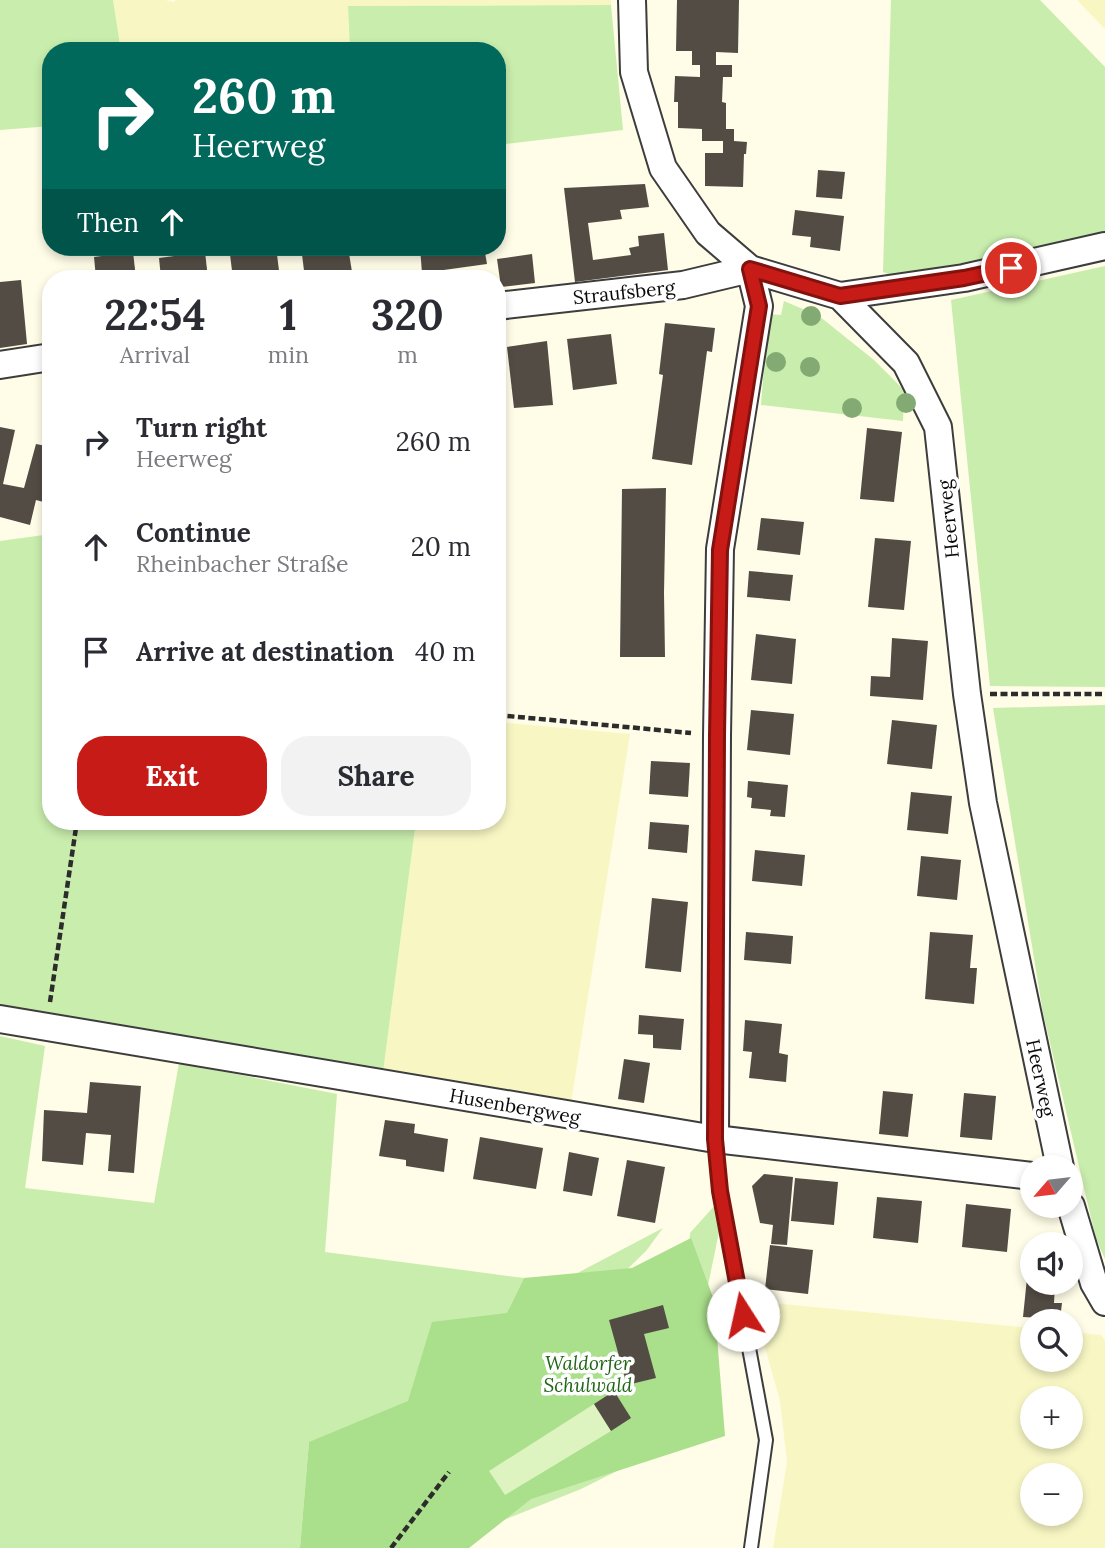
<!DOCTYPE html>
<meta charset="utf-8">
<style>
body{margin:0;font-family:Lora,serif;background:#f2f2f3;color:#2b2b33;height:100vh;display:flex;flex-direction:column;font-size:26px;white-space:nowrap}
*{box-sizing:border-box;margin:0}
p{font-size:23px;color:#7c7c81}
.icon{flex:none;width:38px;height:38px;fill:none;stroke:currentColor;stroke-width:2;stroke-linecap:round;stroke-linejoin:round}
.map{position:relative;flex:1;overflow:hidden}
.panel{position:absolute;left:42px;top:270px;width:464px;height:560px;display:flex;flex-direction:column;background:#fff;border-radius:28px;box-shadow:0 4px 10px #0003}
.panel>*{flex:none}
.banner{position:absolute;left:42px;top:42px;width:464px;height:214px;border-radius:28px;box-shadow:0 4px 10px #0003;background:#00695c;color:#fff;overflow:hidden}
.needle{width:46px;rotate:242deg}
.buttons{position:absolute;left:1020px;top:1155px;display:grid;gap:14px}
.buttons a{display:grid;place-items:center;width:63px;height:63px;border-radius:50%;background:#fff;box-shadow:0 4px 10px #0003;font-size:35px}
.pin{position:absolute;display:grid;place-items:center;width:60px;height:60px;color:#fff;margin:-30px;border:4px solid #fff;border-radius:50%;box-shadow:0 2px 7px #0007}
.me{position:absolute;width:77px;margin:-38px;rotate:350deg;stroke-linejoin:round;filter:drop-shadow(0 0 5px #0008)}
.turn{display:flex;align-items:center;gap:24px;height:147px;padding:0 35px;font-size:32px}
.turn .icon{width:91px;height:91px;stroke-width:2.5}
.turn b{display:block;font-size:49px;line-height:60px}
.then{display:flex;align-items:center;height:66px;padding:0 35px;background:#0003;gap:14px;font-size:26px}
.eta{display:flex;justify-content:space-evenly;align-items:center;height:119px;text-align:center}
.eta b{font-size:42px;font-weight:800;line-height:49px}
.primary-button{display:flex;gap:14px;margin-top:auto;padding:14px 35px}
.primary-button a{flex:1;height:80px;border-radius:28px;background:#c61b16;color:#fff;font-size:28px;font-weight:800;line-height:80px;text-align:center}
.primary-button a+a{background:#f2f2f3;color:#2b2b33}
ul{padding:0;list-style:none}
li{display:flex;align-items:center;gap:21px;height:105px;padding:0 35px}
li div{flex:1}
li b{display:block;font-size:26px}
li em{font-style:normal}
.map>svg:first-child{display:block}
.farmland{fill:#f8f7c4;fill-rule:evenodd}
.green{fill:#c9edad}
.forest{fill:#aadf8b}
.pitch{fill:#ddf3c0}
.building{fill:#534c45}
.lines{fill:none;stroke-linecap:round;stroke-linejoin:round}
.service-casing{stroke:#3d3d3d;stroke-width:16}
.minor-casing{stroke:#3d3d3d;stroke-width:30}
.path{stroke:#2c2c2c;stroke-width:4.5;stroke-dasharray:7 3.5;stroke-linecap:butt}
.service{stroke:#fff;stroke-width:12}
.minor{stroke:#fff;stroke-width:26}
.tree{fill:#84aa74}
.route-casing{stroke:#81120e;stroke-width:18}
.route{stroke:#c61b16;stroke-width:12}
.labels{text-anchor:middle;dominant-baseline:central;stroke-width:7;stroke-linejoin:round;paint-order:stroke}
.street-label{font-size:19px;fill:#0a0a0a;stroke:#fff}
.park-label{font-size:19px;font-style:italic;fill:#206616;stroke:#fff}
</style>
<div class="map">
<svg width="1105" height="1548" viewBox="0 0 1105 1548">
<rect width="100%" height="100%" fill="#fffce7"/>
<g class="farmland">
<polygon points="113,0 165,0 175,2 175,0 611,0 611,5 348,6 350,51 121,51"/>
<polygon points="1077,0 1105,0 1105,29"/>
<polygon points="497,722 630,734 570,1109 383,1072 416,821 497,821"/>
<path d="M752,1301L1032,1328V1360H1071V1332L1101,1335L1105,1340V1548H773L787,1462L780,1401ZM1032,1398H1071V1437H1032ZM1032,1475H1071V1514H1032Z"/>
</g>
<g class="green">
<polygon points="0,0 113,0 121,51 51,51 51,126 0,130"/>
<polygon points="891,0 1040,0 1105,67 1105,232 984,266 901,279 883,272"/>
<polygon points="611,5 623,130 497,145 497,51 350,51 348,6"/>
<polygon points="1105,266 1105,687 990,686 951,300"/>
<polygon points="784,301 819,316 874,360 897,383 904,391 903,421 761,405 768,314 781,315"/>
<polygon points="51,534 51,821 416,821 383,1072 0,1007 0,541"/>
<polygon points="1105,705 1105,1259 1096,1239 1043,1013 993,708"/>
<polygon points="0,1036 45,1046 25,1188 154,1203 179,1063 337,1094 325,1252 524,1278 509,1309 663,1228 646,1251 574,1321 688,1264 690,1233 716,1204 719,1232 706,1295 665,1447 581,1489 446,1543 309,1442 300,1548 0,1548"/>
</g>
<polygon class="forest" points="691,1238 714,1300 725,1436 531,1499 469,1548 300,1548 309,1442 408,1401 432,1322 507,1313 524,1278 632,1268"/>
<polygon class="pitch" points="594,1404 611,1431 505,1495 489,1471"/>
<g class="building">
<polygon points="677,0 739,0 738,53 716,52 716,65 732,65 732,77 723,77 722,102 726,103 726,129 734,129 734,141 747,142 746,154 744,154 743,187 705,186 705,153 723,153 723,141 702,141 702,129 678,128 678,102 674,102 675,76 700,77 700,65 692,65 692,51 676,51"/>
<polygon points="818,170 845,172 842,199 816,197"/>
<polygon points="645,184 649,207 620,210 622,219 588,223 593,260 631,255 629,248 639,246 638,236 664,233 668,270 575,282 564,188"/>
<polygon points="795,210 844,216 840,251 810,247 811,237 792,235"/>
<polygon points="229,247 276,247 280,278 233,278"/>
<polygon points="301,247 348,247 353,278 305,278"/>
<polygon points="420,247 484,247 487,264 422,273"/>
<polygon points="133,252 136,278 96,278 94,257"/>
<polygon points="205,252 208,278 161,278 159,258"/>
<polygon points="532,254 535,283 501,287 497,259"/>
<polygon points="21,280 27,344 0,348 0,282"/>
<polygon points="665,323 715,328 712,352 707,351 692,465 652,459 663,375 659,374"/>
<polygon points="611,334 617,384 573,390 567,339"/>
<polygon points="547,341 553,405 514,408 507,347"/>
<polygon points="0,427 15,430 3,484 24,488 36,444 51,447 51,504 36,500 30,525 0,517"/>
<polygon points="867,428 902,432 894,502 860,499"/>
<polygon points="666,488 664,593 665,657 620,657 622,489"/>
<polygon points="761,518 804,522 800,555 757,550"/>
<polygon points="875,538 911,541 904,610 868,607"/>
<polygon points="749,571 793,575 790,601 747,597"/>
<polygon points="756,634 796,639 792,684 751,680"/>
<polygon points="892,638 928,641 923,700 870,696 871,676 890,677"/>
<polygon points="751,710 794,714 790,755 747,750"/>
<polygon points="892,720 937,725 932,769 887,764"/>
<polygon points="651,761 690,763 688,797 649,794"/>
<polygon points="748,781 788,785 785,817 770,816 771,810 751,808 752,798 747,797"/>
<polygon points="911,792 952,796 948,834 907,830"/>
<polygon points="650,822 689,825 687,853 648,849"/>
<polygon points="755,850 805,855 802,886 752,881"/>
<polygon points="921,856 961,860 957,900 917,896"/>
<polygon points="652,898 688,902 681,972 645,968"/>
<polygon points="746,932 793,936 791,964 744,960"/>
<polygon points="930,932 973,935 970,968 977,968 974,1004 925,999"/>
<polygon points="639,1015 684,1019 681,1050 653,1048 653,1035 638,1034"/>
<polygon points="745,1020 782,1024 779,1053 788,1055 786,1082 749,1078 752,1052 743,1051"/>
<polygon points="624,1059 650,1063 644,1103 618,1099"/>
<polygon points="90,1082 141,1086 134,1173 108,1171 111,1135 86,1133 83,1165 42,1161 44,1110 87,1113"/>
<polygon points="883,1091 913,1094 908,1137 879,1134"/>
<polygon points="964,1093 996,1096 992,1140 960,1137"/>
<polygon points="385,1120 415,1124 414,1133 448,1139 444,1172 406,1166 406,1160 379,1156"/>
<polygon points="480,1137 543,1148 536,1189 473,1179"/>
<polygon points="569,1152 599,1158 592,1196 563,1191"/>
<polygon points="627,1160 665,1167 655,1223 617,1216"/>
<polygon points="764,1174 793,1177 787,1245 771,1244 773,1225 760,1223 752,1186"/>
<polygon points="795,1178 838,1182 834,1225 791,1221"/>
<polygon points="877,1197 922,1201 918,1243 873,1238"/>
<polygon points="966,1204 1011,1209 1007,1252 962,1247"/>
<polygon points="770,1245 813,1250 808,1294 765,1289"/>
<polygon points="1027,1278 1032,1278 1032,1283 1055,1283 1054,1303 1062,1303 1060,1319 1023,1317"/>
<polygon points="663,1305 669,1328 644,1334 656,1378 627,1385 609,1320"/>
<polygon points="614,1391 631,1418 611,1431 594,1404"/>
</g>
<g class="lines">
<defs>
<polyline id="service" points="715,1139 720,1191 766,1440 751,1548"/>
<g id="minor">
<polyline points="632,0 634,72 663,168 708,233 750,269 840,296 906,363 938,427 967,694 983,803 1060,1167"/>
<polyline points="840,296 964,278 1105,246"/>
<polyline points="497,306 683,285 750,269"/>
<polyline points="0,365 51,357"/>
<polyline points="0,1019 715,1139 1032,1176"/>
<polyline points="715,1139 717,736 720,549 759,306 750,269"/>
<polyline points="1071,1206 1094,1283 1105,1302"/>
</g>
</defs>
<use href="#service" class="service-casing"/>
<use href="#minor" class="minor-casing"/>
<g class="path">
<polyline points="990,694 1105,694"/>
<polyline points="497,715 691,733"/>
<polyline points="50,1002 77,821"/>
<polyline points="391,1548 449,1472"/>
</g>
<use href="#service" class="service"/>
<use href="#minor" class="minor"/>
</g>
<g class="tree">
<circle cx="811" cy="316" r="10"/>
<circle cx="776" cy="362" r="10"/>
<circle cx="810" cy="367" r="10"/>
<circle cx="906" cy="403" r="10"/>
<circle cx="852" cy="408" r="10"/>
</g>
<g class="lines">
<defs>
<polyline id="route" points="743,1315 720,1191 715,1139 717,736 720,550 759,306 750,269 840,296 964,278 1011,268"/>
</defs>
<use href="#route" class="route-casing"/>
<use href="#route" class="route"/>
</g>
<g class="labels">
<g class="street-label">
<text transform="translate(624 292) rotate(-6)">Straufsberg</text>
<text transform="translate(948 519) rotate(-96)">Heerweg</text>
<text transform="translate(1041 1078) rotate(78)">Heerweg</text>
<text transform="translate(515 1106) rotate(10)">Husenbergweg</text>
</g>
<g class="park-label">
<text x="588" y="1363">Waldorfer<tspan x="588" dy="22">Schulwald</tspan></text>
</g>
</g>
</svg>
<div class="buttons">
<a><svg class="needle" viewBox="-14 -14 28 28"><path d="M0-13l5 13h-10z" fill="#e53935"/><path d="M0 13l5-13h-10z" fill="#7c7c81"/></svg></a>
<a><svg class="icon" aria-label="sound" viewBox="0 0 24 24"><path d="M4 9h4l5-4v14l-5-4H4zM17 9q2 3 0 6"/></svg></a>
<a><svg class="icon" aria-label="search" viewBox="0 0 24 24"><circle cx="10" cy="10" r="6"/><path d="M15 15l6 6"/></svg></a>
<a>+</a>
<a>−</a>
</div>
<div class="pin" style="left:1011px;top:268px;background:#d93025"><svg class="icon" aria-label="arrive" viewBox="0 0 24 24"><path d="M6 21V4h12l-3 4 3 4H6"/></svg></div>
<svg class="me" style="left:743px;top:1315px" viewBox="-20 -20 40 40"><circle r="19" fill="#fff"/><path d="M0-13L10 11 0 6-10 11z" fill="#c61b16"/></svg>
<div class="banner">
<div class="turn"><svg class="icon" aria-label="right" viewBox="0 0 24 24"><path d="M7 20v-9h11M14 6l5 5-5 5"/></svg><div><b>260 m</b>Heerweg</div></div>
<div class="then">Then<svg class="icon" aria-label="ahead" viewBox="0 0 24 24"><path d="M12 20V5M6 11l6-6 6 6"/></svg></div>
</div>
<section class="panel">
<div class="eta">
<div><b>22:54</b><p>Arrival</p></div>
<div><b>1</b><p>min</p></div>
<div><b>320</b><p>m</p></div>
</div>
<ul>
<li><svg class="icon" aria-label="right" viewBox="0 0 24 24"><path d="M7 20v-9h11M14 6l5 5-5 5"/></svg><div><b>Turn right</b><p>Heerweg</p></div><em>260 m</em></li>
<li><svg class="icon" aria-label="ahead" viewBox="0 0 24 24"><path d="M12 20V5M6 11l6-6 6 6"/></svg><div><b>Continue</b><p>Rheinbacher Straße</p></div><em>20 m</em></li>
<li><svg class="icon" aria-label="arrive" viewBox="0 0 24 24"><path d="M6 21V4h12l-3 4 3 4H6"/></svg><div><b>Arrive at destination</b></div><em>40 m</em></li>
</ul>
<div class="primary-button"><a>Exit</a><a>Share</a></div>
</section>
</div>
